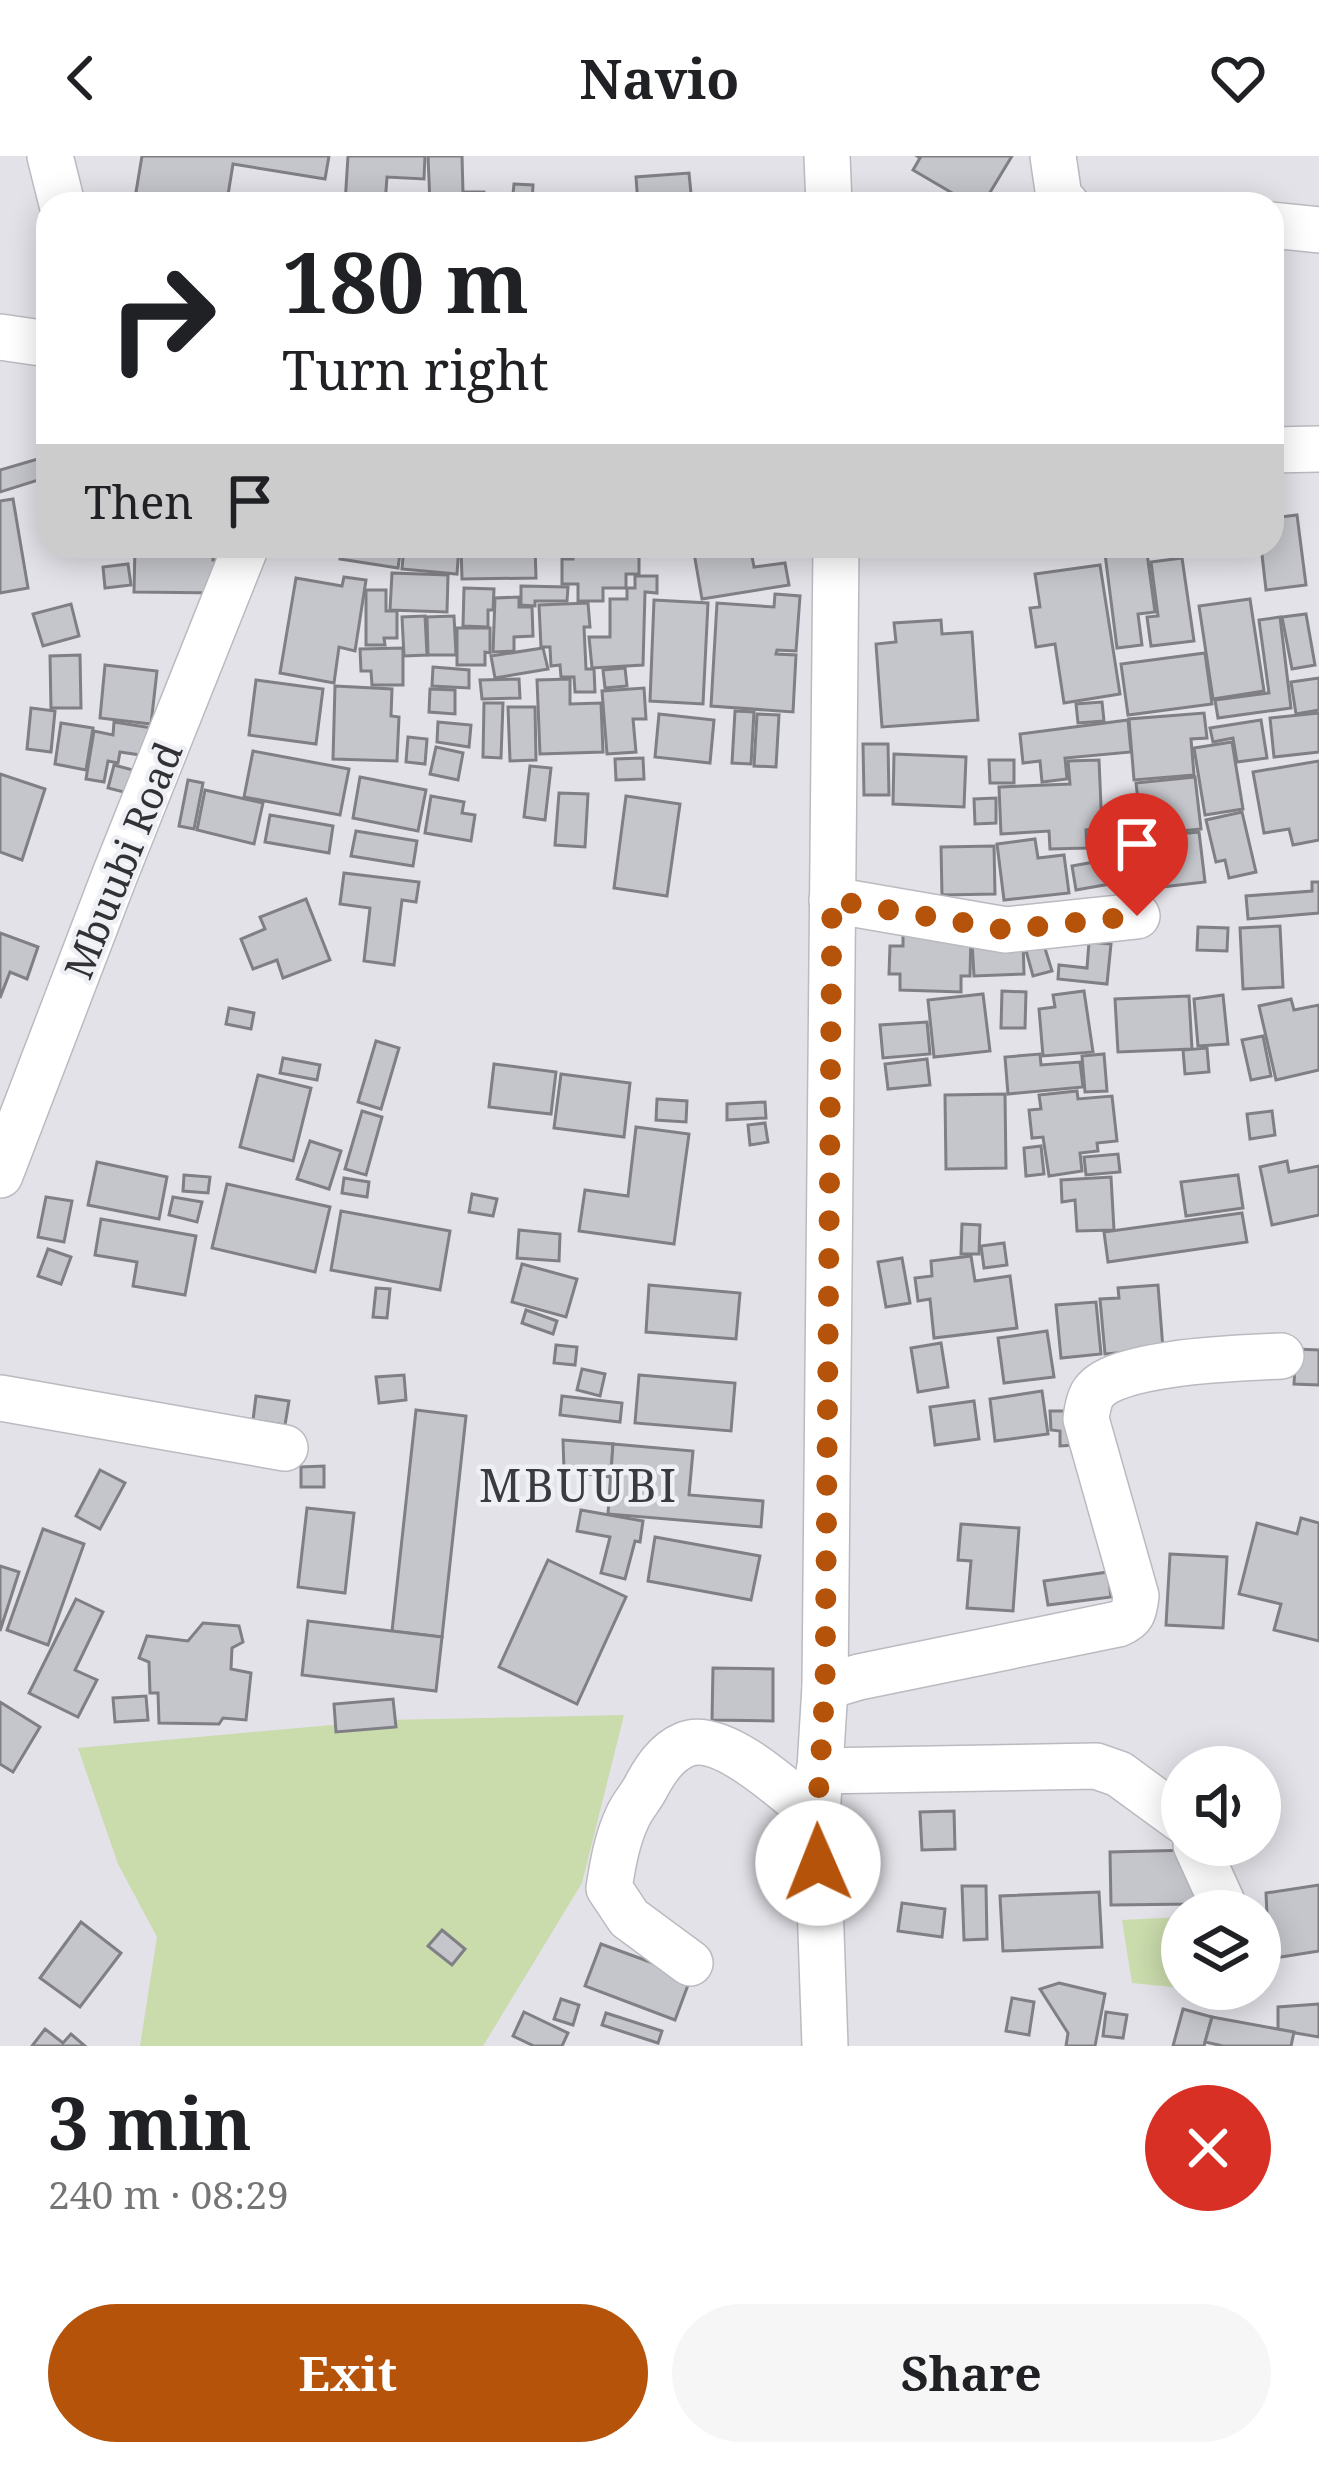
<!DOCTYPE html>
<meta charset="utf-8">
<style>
body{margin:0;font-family:"Noto Serif",serif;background:#f6f6f6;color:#202124;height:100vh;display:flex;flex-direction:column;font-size:45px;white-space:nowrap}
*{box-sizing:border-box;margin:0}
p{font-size:39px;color:#757577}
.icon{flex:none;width:66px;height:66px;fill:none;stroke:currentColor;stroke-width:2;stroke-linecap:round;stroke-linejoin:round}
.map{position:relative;height:1890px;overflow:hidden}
.details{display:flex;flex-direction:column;background:#fff;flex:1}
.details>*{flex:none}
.banner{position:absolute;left:36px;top:36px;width:1248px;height:366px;border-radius:36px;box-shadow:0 6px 30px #0003;background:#fff;color:#202124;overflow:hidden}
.fabs{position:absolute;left:1161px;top:1590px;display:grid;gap:24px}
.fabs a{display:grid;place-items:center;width:120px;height:120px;border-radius:50%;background:#fff;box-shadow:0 6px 30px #0003;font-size:60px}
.pin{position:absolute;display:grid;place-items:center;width:102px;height:102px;color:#fff;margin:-123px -51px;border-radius:50% 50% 50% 0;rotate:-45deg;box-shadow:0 0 12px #0007}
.pin .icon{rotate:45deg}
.me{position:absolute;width:132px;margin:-66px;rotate:359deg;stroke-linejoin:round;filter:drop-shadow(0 0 9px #0008)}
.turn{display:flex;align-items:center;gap:42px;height:252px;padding:0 48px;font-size:54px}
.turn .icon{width:156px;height:156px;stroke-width:2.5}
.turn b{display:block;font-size:84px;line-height:102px}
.then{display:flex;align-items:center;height:114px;padding:0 48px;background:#0003;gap:24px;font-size:45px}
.round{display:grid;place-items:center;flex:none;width:126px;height:126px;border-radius:63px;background:#f6f6f6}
.summary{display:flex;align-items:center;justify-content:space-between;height:204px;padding:0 48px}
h1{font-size:72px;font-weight:700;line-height:90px}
.primary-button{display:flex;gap:24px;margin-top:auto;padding:24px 48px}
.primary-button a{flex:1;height:138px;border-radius:72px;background:#b45309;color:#fff;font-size:48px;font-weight:700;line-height:138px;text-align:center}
.primary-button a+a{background:#f6f6f6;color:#202124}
header{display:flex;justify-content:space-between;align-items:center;height:156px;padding:0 48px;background:#fff;font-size:54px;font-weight:700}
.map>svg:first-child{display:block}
.green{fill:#cadbac}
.building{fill:#c5c6cb;stroke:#7f7f84;stroke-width:3}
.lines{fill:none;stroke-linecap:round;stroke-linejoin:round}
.minor-casing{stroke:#babbc0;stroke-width:48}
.minor{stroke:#fff;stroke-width:45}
.route{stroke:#b45309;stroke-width:21;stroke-dasharray:0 37.8}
.labels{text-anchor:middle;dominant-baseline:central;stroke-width:9;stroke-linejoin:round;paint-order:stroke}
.street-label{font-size:39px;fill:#323234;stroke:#eff0f5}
.quarter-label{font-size:45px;letter-spacing:3px;fill:#3a3b3f;stroke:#eff0f5}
</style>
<header><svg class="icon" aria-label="back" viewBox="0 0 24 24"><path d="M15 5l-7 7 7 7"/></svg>Navio<svg class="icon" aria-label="heart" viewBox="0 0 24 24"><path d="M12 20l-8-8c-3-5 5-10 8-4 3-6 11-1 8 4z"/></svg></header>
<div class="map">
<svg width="1319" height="1890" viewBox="0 0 1319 1890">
<rect width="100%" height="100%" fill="#e2e2e8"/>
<g class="green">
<polygon points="624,1559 582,1727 483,1890 140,1890 157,1781 118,1708 78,1592 387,1564"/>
<polygon points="1182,1761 1182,1832 1132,1827 1122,1764"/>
</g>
<g class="building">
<polygon points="142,0 329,0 325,23 233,8 227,45 245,48 134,48"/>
<polygon points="348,0 425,0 424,23 387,21 385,48 345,48"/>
<polygon points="428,0 462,0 463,36 484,36 485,48 430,48"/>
<polygon points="917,0 1012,0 983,48 971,48 913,14 920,2"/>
<polygon points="689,17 692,48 638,48 636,21"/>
<polygon points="514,28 533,29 532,48 512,48"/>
<polygon points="48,300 48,321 0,336 0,314"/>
<polygon points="13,343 28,432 0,437 0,345"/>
<polygon points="1297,359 1306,429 1266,434 1261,390 1272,390 1272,362"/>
<polygon points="135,390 213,390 213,404 222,404 221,437 134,436"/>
<polygon points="342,390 401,390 398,412 340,403"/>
<polygon points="404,390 459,390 457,418 402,413"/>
<polygon points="535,390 536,422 462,423 461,391"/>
<polygon points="573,390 622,390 622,398 639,397 639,418 626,418 626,432 603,432 603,445 578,445 578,428 562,428 562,403 573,403"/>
<polygon points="737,390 750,390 754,411 785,407 789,429 702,443 694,397"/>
<polygon points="1104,390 1146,390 1155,456 1138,458 1142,489 1117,492"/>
<polygon points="1182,402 1194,485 1151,490 1147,461 1158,460 1151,406"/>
<polygon points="128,408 131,429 105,432 103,411"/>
<polygon points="1100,409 1120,538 1064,547 1055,488 1036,491 1030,452 1040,451 1035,418"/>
<polygon points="392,417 448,419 447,456 390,454"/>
<polygon points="635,420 657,420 657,437 645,436 643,509 592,512 589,481 610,481 610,443 627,443 627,432 635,432"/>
<polygon points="344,421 366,424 355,495 339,491 334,527 280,517 296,422 342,430"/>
<polygon points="521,430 568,431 567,445 535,445 535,450 521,449"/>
<polygon points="464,432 494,433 493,454 488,454 488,471 463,470"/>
<polygon points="366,434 386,434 386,455 397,455 397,482 384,482 385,489 366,489"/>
<polygon points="775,438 800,440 796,495 777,494 776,498 796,499 793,556 711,550 717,447 774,451"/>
<polygon points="519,441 519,451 532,451 533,480 514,481 514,495 493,496 495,442"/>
<polygon points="1250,443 1264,535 1213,543 1199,450"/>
<polygon points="654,444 708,447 703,548 650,545"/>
<polygon points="588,447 590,471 584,471 586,513 594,513 595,536 575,536 574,521 561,521 560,509 551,510 550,491 541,491 539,449"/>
<polygon points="71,448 79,480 43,490 33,458"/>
<polygon points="1306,458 1315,509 1292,513 1282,461"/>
<polygon points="425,460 427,499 404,500 402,461"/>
<polygon points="454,460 456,499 428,499 427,461"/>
<polygon points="1280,461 1291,552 1218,562 1215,544 1269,537 1259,464"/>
<polygon points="941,464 942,478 972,476 978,564 882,571 876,488 896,486 894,467"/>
<polygon points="457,472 490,472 490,497 485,496 485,509 457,509"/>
<polygon points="403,492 403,529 372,529 371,515 361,515 360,493"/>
<polygon points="543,492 548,513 495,522 491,500"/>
<polygon points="1205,497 1212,548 1128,559 1121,508"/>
<polygon points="80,499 81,552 51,552 50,500"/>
<polygon points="105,509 157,515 151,568 100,562"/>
<polygon points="433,511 469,514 469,532 432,530"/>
<polygon points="625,512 627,530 605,532 603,514"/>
<polygon points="1319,522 1319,554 1296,558 1291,526"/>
<polygon points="519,523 520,542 482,543 480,524"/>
<polygon points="570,523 570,548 601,547 603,596 540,598 537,524"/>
<polygon points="256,524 323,533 316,588 249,579"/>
<polygon points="335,530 392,533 391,560 399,561 397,605 333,603"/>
<polygon points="644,532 646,563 633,563 636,596 607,598 602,535"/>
<polygon points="430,533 455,534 455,558 429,556"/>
<polygon points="1102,546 1104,565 1078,567 1076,548"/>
<polygon points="484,547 503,547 501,602 483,601"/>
<polygon points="508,551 535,551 536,604 510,605"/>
<polygon points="31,552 55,555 51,596 27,593"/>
<polygon points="735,555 754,556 751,608 732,607"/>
<polygon points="1204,557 1207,582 1191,583 1194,619 1134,624 1129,563"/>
<polygon points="1319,557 1319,596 1274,601 1270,562"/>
<polygon points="659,558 714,564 710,607 655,601"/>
<polygon points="757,558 779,559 776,611 754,610"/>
<polygon points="1128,564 1131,596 1065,602 1067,623 1042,626 1040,605 1023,607 1020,578"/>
<polygon points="1261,564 1267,602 1237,606 1233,582 1213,586 1210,572"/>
<polygon points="114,566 152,572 147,600 120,596 118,607 108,605 104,626 86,623 94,575 113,579"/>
<polygon points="438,566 471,569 469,591 437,586"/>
<polygon points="61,567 93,572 86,614 55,608"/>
<polygon points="408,581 427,583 425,608 406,606"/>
<polygon points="1232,586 1243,653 1205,659 1194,592"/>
<polygon points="863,588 888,588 889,639 864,639"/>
<polygon points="436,591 463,597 458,624 430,618"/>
<polygon points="253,595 349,613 340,659 244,641"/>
<polygon points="894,598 966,601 964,651 893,648"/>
<polygon points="643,602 644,623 616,624 615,603"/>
<polygon points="989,604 1014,604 1014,627 990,627"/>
<polygon points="1099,604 1102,673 1086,674 1087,692 1050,693 1049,675 1001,678 999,631 1070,628 1068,605"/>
<polygon points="1319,605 1319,684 1293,689 1289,673 1264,677 1253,616"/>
<polygon points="114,609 148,618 143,641 108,632"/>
<polygon points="530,610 551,612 545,664 524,661"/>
<polygon points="0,618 45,633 22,704 0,696"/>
<polygon points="360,621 426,634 418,675 353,662"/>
<polygon points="1195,621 1201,673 1142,679 1136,627"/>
<polygon points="188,624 203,627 194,673 179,670"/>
<polygon points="205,634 263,647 254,688 197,674"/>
<polygon points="559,637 588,638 585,691 555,689"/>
<polygon points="431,640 464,646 462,657 475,659 471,685 425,677"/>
<polygon points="626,640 680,648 667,740 614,732"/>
<polygon points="996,642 996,667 975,668 974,643"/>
<polygon points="1242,656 1256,716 1229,722 1225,704 1216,706 1206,664"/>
<polygon points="270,659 333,670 329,697 265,686"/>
<polygon points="356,675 417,685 413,710 351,700"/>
<polygon points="1199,676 1205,726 1153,732 1147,681"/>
<polygon points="1035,683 1038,702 1064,699 1069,737 1004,744 997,688"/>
<polygon points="994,690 995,738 942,739 941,691"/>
<polygon points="1105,704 1110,728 1076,734 1072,710"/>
<polygon points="344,717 419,726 416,746 402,744 394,809 364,805 370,752 340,748"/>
<polygon points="1312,726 1319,726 1319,757 1248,763 1246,740 1312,735"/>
<polygon points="306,743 330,804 283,822 277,804 253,813 241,783 265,773 260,761"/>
<polygon points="1280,770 1283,831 1243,833 1240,772"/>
<polygon points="1198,771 1228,772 1227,795 1197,794"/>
<polygon points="903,773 971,777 970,820 961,820 961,836 900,834 900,818 889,818 890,790 903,790"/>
<polygon points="0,777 38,791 27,823 10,816 0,842"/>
<polygon points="1023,784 1024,818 974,820 972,786"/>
<polygon points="1043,786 1052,815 1033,820 1025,791"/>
<polygon points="1089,786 1111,788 1107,828 1058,823 1059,809 1087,812"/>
<polygon points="1002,835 1026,836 1025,872 1001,872"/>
<polygon points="1084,835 1093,896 1043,900 1039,853 1055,851 1053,839"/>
<polygon points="983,838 990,895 934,901 928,844"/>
<polygon points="1223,839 1228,888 1198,890 1194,843"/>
<polygon points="1189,840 1192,893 1118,896 1115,843"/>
<polygon points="1291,843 1294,854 1319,849 1319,914 1276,924 1259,850"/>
<polygon points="229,852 254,857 251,873 226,868"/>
<polygon points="927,866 930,898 883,902 880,869"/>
<polygon points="1263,880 1271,920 1251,924 1242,884"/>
<polygon points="376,885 399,892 381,953 358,946"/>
<polygon points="1207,892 1209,916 1185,918 1183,894"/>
<polygon points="1040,898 1041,909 1080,906 1083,931 1008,938 1005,901"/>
<polygon points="1104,898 1107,935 1085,936 1082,900"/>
<polygon points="283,902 320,909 317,924 280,917"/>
<polygon points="927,903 930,929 888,933 885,908"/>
<polygon points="494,908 556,916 551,958 489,951"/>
<polygon points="561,918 630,927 624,981 554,972"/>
<polygon points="258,919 311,932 293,1005 240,991"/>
<polygon points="1077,935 1078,943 1112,940 1117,985 1097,987 1098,995 1080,997 1082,1015 1049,1020 1043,981 1032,982 1029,954 1041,953 1039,939"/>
<polygon points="1005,938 1006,1012 946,1013 945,939"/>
<polygon points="657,943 687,945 686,966 656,964"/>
<polygon points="765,946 766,962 727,964 727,948"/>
<polygon points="362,955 382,961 366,1019 345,1013"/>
<polygon points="1272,955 1275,979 1250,983 1247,958"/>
<polygon points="765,967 768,986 750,989 748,969"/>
<polygon points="636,971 689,978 674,1088 579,1075 585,1034 628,1040"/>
<polygon points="310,985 341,995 329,1033 297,1023"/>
<polygon points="1041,990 1044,1018 1026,1020 1024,992"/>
<polygon points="1118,998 1120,1016 1086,1019 1084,1001"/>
<polygon points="1287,1005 1289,1016 1319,1010 1319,1059 1272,1069 1260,1011"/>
<polygon points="97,1006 167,1021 159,1063 88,1049"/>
<polygon points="184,1019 210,1021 208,1037 183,1035"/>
<polygon points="1238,1019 1243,1052 1186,1060 1181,1026"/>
<polygon points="1111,1021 1114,1074 1077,1075 1075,1044 1062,1046 1061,1024"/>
<polygon points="344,1022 369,1026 367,1041 342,1037"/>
<polygon points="227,1028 330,1051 315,1116 212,1092"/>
<polygon points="472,1038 497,1043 493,1060 469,1056"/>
<polygon points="46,1041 72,1045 64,1086 38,1081"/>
<polygon points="173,1041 202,1046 197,1066 169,1059"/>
<polygon points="341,1055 450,1075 440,1134 331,1114"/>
<polygon points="1242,1057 1247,1086 1108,1106 1104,1076"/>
<polygon points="101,1063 196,1080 185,1139 133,1130 137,1106 95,1099"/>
<polygon points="962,1068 980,1069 979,1098 961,1098"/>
<polygon points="519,1074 560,1078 559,1105 517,1102"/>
<polygon points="1004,1087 1007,1109 984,1112 981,1090"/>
<polygon points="48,1093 71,1101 61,1128 38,1120"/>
<polygon points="971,1100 975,1125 1010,1120 1017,1172 934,1182 930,1143 918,1145 915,1122 932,1120 931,1105"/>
<polygon points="902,1102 910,1147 886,1151 878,1106"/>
<polygon points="522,1108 577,1123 566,1161 512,1146"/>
<polygon points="649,1129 740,1137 736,1183 646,1176"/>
<polygon points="1158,1129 1163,1193 1105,1198 1100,1143 1119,1142 1118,1132"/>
<polygon points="376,1132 390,1133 387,1162 373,1161"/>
<polygon points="1096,1146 1101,1198 1061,1202 1056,1149"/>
<polygon points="526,1154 557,1165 553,1178 522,1167"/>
<polygon points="1047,1175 1054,1221 1004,1227 998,1182"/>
<polygon points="941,1187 948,1231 918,1236 911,1192"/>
<polygon points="556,1189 577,1191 575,1209 554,1207"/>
<polygon points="1296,1193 1319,1194 1319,1229 1294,1228"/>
<polygon points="582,1213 605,1218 600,1240 577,1234"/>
<polygon points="404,1219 406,1244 379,1247 376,1221"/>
<polygon points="639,1219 735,1227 731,1275 635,1267"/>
<polygon points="1042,1235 1048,1278 995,1285 990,1243"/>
<polygon points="256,1240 289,1245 285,1269 253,1264"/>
<polygon points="562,1240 622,1247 620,1266 560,1259"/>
<polygon points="974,1245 979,1283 935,1289 930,1251"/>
<polygon points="416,1254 466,1260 442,1481 392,1475"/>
<polygon points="1050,1255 1075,1255 1076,1289 1060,1290 1060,1275 1051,1274"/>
<polygon points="563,1284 613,1288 611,1321 564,1315"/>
<polygon points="613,1288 693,1295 689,1339 763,1345 761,1371 608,1358"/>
<polygon points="324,1310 324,1331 301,1331 301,1311"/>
<polygon points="100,1314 125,1327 100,1373 76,1360"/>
<polygon points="307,1352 354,1357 345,1437 298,1431"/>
<polygon points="581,1354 643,1365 640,1386 635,1385 625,1423 601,1417 610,1381 577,1375"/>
<polygon points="1301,1362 1319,1367 1319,1485 1274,1474 1281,1448 1239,1438 1257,1367 1297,1378"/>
<polygon points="961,1368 1019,1372 1013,1455 967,1452 971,1405 958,1404"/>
<polygon points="43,1373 84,1388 48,1489 7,1474"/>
<polygon points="655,1381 760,1400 751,1444 648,1425"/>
<polygon points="1170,1398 1227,1401 1223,1472 1166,1469"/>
<polygon points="548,1404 626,1441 577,1548 499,1511"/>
<polygon points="0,1410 19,1416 0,1475"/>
<polygon points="1108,1416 1111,1441 1048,1449 1044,1425"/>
<polygon points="76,1443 103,1456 75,1514 97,1524 78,1561 29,1537"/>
<polygon points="308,1465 442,1481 436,1535 302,1519"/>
<polygon points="203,1467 239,1470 243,1486 232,1492 231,1513 251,1517 246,1564 223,1562 219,1568 159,1567 158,1537 150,1537 149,1506 139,1502 147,1480 188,1485"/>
<polygon points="713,1512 773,1513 773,1565 712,1564"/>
<polygon points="146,1540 148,1564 115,1566 113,1542"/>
<polygon points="393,1543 396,1571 336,1576 334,1548"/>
<polygon points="0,1546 40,1571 13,1616 0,1608"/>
<polygon points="954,1655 955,1693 922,1694 920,1656"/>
<polygon points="1193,1694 1195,1748 1111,1749 1110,1696"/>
<polygon points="1319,1729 1319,1795 1269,1803 1266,1737"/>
<polygon points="962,1730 986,1730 987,1783 964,1784"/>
<polygon points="1099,1736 1102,1791 1003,1795 1000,1740"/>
<polygon points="902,1747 945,1753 942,1781 898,1775"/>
<polygon points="81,1766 121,1797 80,1851 40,1822"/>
<polygon points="442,1774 465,1793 452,1809 428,1790"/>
<polygon points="601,1788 691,1821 675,1864 585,1830"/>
<polygon points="1059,1827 1105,1838 1095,1890 1066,1890 1068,1877 1040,1833"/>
<polygon points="1012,1842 1034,1846 1029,1879 1006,1875"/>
<polygon points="561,1843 579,1849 573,1869 554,1863"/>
<polygon points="1319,1848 1319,1881 1278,1874 1278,1851"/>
<polygon points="1183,1853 1212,1861 1204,1890 1173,1890"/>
<polygon points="524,1856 568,1877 562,1890 534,1890 513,1880"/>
<polygon points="1106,1856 1127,1859 1123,1882 1103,1880"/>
<polygon points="606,1857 662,1875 658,1887 602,1869"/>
<polygon points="1212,1861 1294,1876 1291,1890 1223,1890 1205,1886"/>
<polygon points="45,1873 63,1887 71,1878 85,1890 32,1890"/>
</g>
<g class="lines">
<defs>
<g id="minor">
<polyline points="50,0 62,48"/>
<polyline points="827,0 829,48"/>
<polyline points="1053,0 1059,41 1066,48"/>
<polyline points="1272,69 1319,74"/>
<polyline points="0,181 48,188"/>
<polyline points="1272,294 1319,293"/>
<polyline points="832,744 1006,774 1137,760"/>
<polyline points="0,1019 114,721 246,390"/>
<polyline points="0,1242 285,1292"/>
<path d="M825,1531L859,1521L1118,1468C1133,1462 1134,1456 1136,1440L1086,1263C1087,1255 1089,1242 1094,1236C1116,1205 1242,1202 1281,1200"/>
<polyline points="819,1615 1096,1610 1119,1618 1182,1664"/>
<polyline points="1196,1689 1226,1755"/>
<path d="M690,1807L629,1762L609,1732C613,1707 617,1683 628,1660C633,1649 642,1640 647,1629C656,1613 666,1597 684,1589C721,1572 791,1639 817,1661"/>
<polyline points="825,1890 817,1661 825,1531 836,390"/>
</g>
</defs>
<use href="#minor" class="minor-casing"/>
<use href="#minor" class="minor"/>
</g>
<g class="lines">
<polyline class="route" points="818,1707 817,1661 825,1531 832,744 1006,774 1137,760"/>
</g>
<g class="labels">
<g class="street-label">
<text transform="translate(122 704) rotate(-68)">Mbuubi Road</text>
</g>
<g class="quarter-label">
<text x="579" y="1328">MBUUBI</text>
</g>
</g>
</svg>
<div class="fabs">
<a><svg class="icon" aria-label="sound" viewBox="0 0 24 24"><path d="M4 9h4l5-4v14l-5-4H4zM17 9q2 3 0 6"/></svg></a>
<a><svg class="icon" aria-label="layers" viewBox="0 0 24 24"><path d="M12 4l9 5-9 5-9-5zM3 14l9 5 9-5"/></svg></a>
</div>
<div class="pin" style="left:1137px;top:760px;background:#d93025"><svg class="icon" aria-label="arrive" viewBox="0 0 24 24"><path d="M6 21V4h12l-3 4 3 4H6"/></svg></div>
<svg class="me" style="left:818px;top:1707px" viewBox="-20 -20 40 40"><circle r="19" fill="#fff"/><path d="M0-13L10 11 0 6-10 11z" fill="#b45309"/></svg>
<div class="banner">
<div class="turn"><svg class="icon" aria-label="right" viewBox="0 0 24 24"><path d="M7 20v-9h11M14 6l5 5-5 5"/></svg><div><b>180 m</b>Turn right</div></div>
<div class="then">Then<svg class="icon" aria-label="arrive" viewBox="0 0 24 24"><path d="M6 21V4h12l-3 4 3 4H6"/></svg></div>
</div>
</div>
<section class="details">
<div class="summary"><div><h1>3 min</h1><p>240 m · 08:29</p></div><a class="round" style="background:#d93025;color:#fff"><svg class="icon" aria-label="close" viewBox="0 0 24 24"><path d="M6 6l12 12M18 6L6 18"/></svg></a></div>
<div class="primary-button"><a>Exit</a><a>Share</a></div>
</section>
